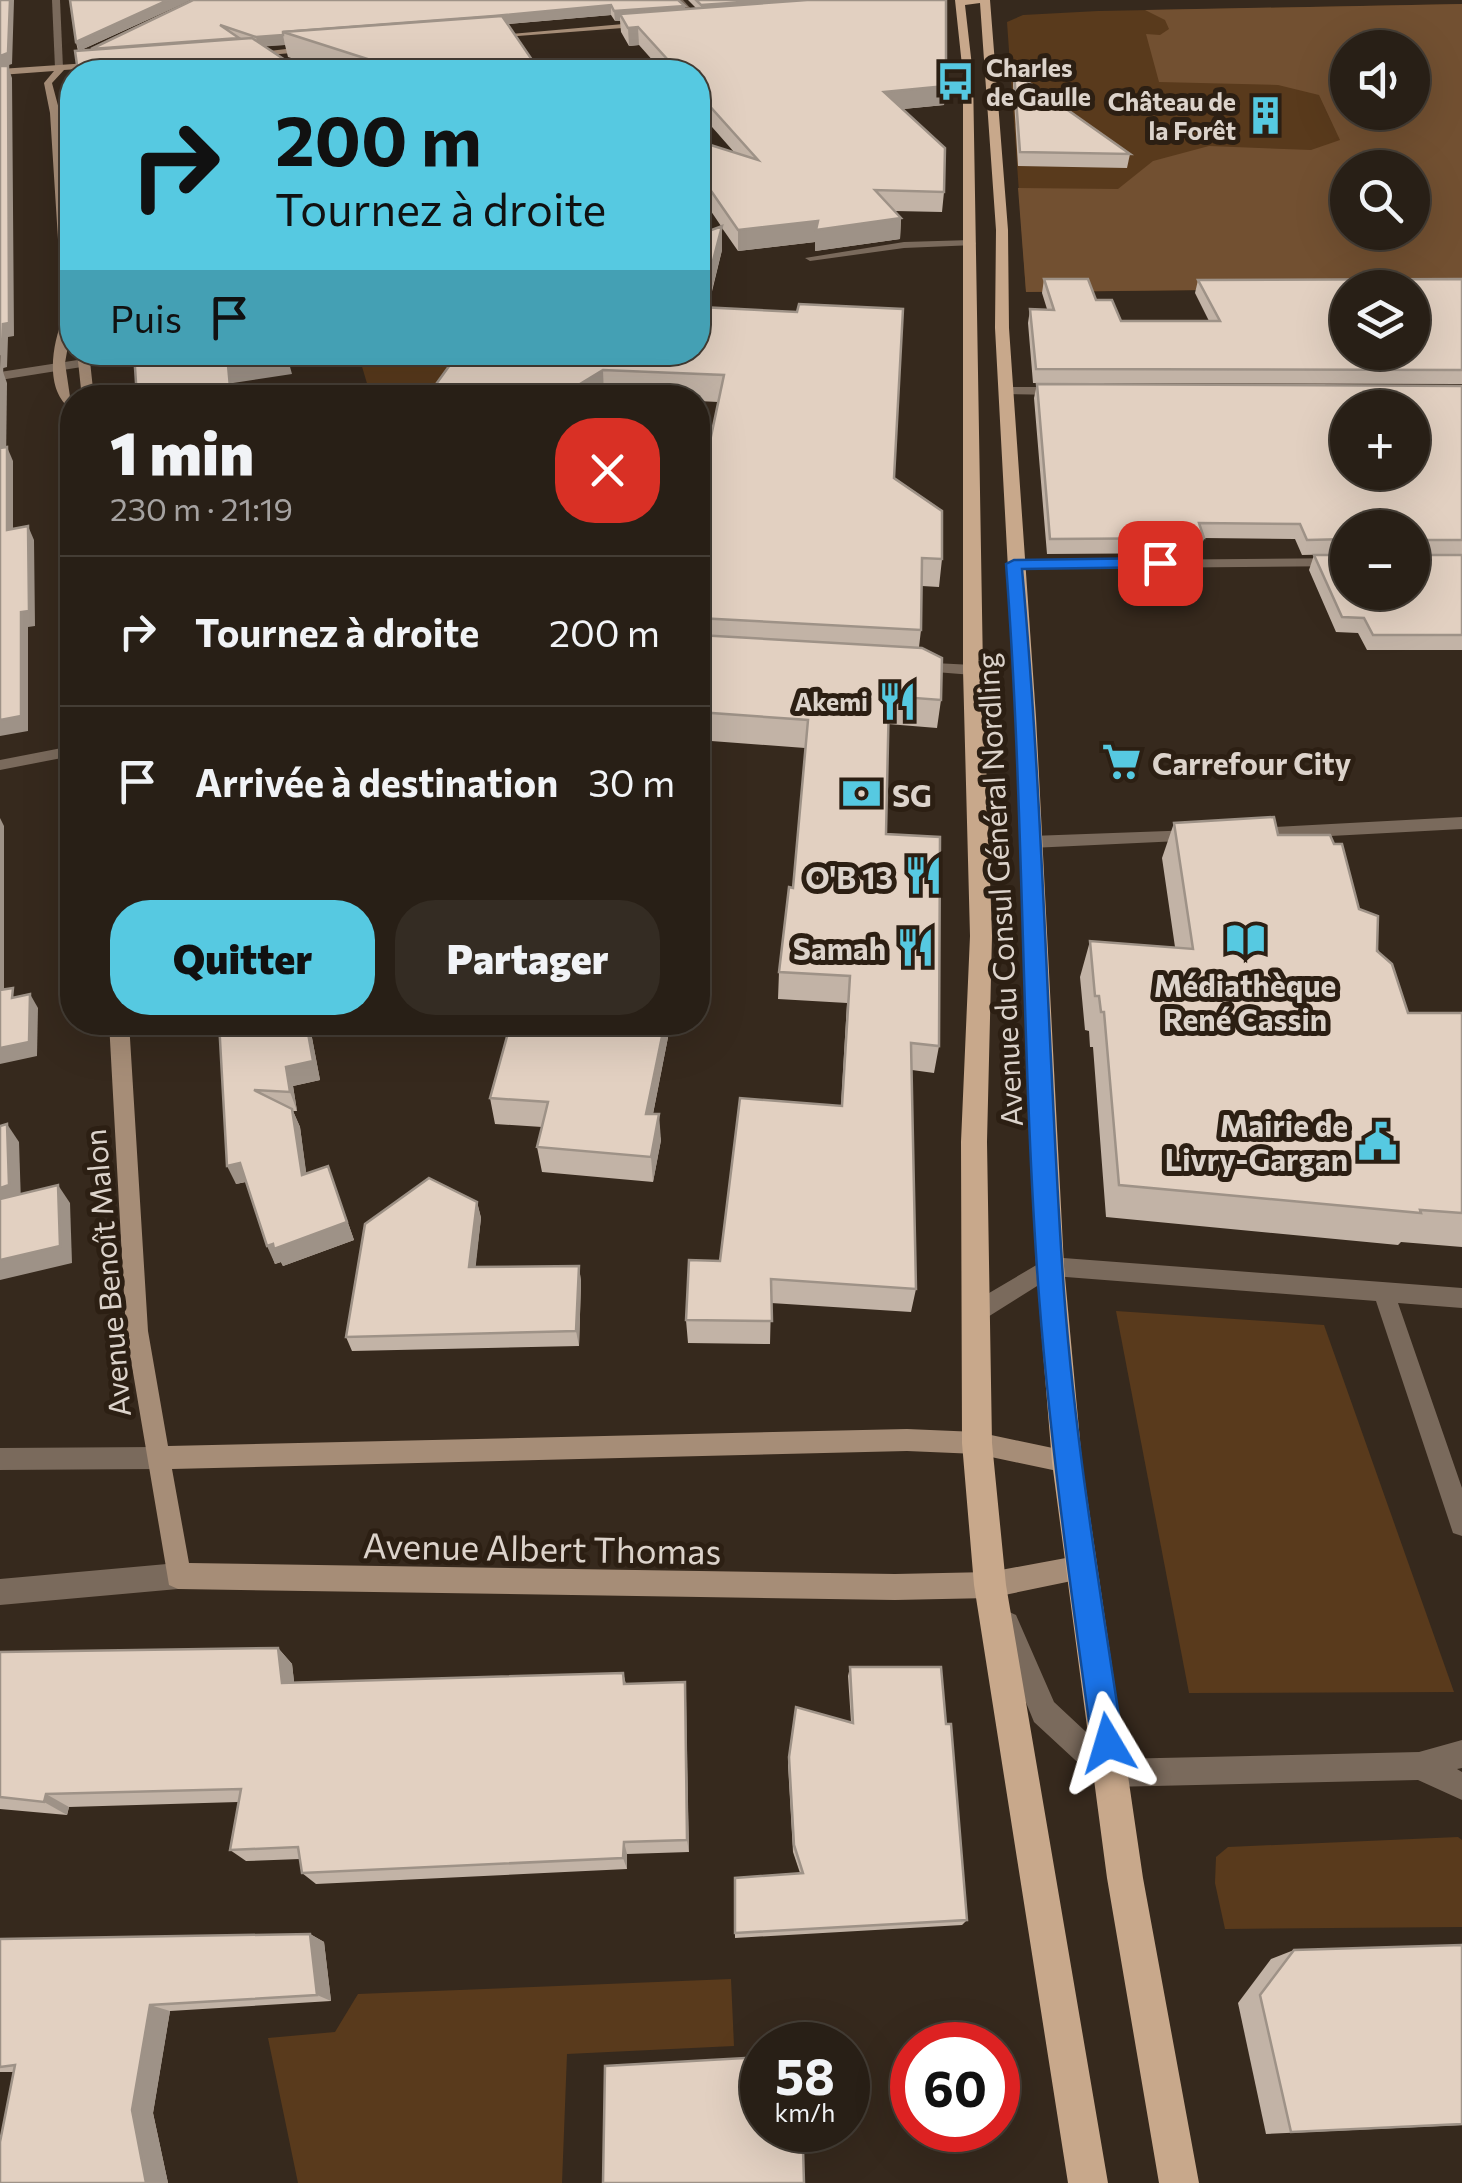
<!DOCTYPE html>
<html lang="fr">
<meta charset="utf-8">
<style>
body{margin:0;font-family:Commissioner,sans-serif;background:#342c23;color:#f1f3f6;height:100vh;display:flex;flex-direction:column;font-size:38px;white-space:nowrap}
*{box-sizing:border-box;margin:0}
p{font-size:32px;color:#a5a2a1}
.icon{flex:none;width:55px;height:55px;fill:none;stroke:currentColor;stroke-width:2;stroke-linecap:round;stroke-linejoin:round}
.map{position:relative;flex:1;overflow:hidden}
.side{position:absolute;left:60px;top:385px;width:650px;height:650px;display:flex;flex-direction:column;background:#281f16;border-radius:40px;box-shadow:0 10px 40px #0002,0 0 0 2px #443d35}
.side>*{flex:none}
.guide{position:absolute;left:60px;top:60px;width:650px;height:305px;border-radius:40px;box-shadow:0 10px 40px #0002,0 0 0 2px #443d35;background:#56c9e1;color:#111;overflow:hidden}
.controls{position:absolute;left:1330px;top:30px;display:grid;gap:20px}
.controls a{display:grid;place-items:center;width:100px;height:100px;border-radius:50%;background:#281f16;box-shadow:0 10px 40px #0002,0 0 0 2px #443d35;font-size:50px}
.speed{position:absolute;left:740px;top:2022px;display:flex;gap:20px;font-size:50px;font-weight:700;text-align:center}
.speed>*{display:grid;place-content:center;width:130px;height:130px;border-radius:50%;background:#281f16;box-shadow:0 10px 40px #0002,0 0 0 2px #443d35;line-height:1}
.speed small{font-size:25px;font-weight:400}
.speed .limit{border:15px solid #d22;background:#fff;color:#111}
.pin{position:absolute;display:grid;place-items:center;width:85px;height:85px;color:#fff;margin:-42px;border-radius:20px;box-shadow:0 5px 15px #0006}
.me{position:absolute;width:110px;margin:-55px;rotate:353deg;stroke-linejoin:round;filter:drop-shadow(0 0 8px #0008)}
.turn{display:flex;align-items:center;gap:35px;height:210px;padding:0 50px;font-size:45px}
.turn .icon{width:130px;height:130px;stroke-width:2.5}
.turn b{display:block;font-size:70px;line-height:85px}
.then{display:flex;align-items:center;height:95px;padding:0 50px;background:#0003;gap:20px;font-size:38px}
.round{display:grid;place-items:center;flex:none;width:105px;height:105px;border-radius:40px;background:#342c23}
.overview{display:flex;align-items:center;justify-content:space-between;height:170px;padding:0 50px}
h1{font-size:60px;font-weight:800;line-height:75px}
.cta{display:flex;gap:20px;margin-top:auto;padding:20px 50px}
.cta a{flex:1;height:115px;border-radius:40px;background:#56c9e1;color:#111;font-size:40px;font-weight:800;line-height:115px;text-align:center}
.cta a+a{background:#342c23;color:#f1f3f6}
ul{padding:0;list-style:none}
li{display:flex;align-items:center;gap:30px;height:150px;padding:0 50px;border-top:2px solid #443d35}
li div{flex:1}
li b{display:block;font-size:38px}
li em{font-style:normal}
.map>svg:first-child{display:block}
.green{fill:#593a1c;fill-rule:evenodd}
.forest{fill:#725031;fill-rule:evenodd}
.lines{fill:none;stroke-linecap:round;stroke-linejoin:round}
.minor{fill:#7a6a5c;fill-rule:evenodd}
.secondary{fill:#a68d77;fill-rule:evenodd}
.primary{fill:#c8a88b;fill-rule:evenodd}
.wall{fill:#c2b3a6}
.shaded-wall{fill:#9e9287}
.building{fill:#e2d0c1;stroke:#9e9287;stroke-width:2.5;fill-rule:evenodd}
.route{fill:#1a73e8;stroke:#114b97;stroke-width:2.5}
.labels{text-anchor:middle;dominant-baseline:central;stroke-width:10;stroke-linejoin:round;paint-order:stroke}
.far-poi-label{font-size:25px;font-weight:bold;fill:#dcd3cb;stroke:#2c1f13;text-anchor:end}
.poi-label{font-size:30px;font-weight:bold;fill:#dcd3cb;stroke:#2c1f13;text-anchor:end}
.street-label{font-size:30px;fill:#dcd3cb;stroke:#2c1f13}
.near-street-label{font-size:35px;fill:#dcd3cb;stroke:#2c1f13}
</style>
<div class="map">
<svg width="1462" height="2183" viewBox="0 0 1462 2183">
<rect width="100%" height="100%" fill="#36291d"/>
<g class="green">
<path d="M1462,4V287L1026,292L1007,22L1023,15L1098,11ZM1348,48H1412V112H1348ZM1348,168H1412V232H1348Z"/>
<polygon points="358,353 475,353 436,398 371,397"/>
<polygon points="1116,1311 1324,1325 1454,1692 1189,1693"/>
<polygon points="1458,1837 1462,1840 1462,1927 1225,1929 1215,1883 1216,1857 1228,1847"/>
<polygon points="731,1979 734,2046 567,2054 562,2183 298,2183 268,2038 335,2032 358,1994"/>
</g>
<path class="forest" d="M1462,4V287L1026,292L1018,188L1118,189L1153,161L1209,146L1311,150L1340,140L1319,95L1278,85L1159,82L1146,34L1160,35L1169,29L1165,20L1145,10ZM1348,48H1412V112H1348ZM1348,168H1412V232H1348Z"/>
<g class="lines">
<g class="minor">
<polygon points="52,0 60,0 63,68 59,71 55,68"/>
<polygon points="674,0 683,0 703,22 697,22"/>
<polygon points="971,240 976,243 975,245 904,248 810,261 805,258 904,242"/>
<polygon points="84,359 88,360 88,366 0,380 0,372"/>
<polygon points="1005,387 1060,387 1066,391 1060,395 1001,394 999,391"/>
<polygon points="1348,558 1348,566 1014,569 1007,565 1014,561"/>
<polygon points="915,662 973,665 981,670 973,675 910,670 907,667"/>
<polygon points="72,746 72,756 0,770 0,760"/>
<polygon points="1462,817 1462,829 1254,840 1245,834 1254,828"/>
<polygon points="1195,830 1201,832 1204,836 1201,840 1031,848 1022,842 1031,836"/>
<polygon points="1050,1257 1462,1288 1462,1308 1398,1303 1462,1488 1462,1536 1453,1533 1450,1524 1376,1301 1053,1276 983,1320 975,1323 967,1320 964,1313 967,1306"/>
<polygon points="157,1447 166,1450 169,1458 166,1466 157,1469 0,1470 0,1448"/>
<polygon points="178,1563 187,1567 191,1576 187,1585 178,1589 0,1605 0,1579"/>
<polygon points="1007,1611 1016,1615 1054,1702 1115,1759 1419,1752 1462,1740 1462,1768 1457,1769 1462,1772 1462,1800 1418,1780 1110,1787 1100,1783 1034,1722 994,1624 998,1615"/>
</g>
<g class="secondary">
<polygon points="646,22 649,26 491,38 487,36"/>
<polygon points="312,46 315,51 246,57 242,54"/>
<path d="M103,62L106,67L64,70L52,83L60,113L72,289V323L65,363L72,410C44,391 52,345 63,318L50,113L44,83L54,71L0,75V69Z"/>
<polygon points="77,352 89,352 93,389 88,398 76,398 81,389"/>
<polygon points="109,1022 129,1022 148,1331 168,1446 907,1429 977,1432 1067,1451 1076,1454 1079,1462 1076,1470 1067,1473 977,1454 907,1451 172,1469 189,1563 895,1574 990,1572 1082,1555 1091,1559 1095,1568 1091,1577 990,1598 895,1600 178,1589 169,1585 126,1331"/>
</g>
<polygon class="primary" points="955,0 990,0 1008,230 1009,328 1036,717 1064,1266 1082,1462 1143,1878 1199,2183 1159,2183 1107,1878 1052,1462 1036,1266 1016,717 995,328 996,230 980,3 965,5 973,75 983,670 992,936 987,1142 992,1443 1006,1585 1108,2183 1068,2183 974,1585 962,1443 961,1142 970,936 963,670 963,75"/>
</g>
<g class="wall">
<polygon points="191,0 81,50 91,50 193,0 678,0 685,9 696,8 688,0 946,0 946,86 944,105 903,109 944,192 942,212 895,211 901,218 900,239 815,251 815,242 738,251 722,228 722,250 708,308 894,478 942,559 939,587 922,586 921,630 919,647 941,700 937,728 888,724 886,834 939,1046 934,1073 912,1070 916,1289 911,1312 771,1303 770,1344 688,1343 686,1320 720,1261 841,1106 847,1003 778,999 779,972 793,888 805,748 698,740 698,498 718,402 698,401 698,398 426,398 721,226 698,192 698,141 734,152 698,111 698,72 663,72 639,45 629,46 621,32 620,21 615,21 611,15 508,24 538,72 335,72 288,57 285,45 78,51 76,42"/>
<polygon points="1014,72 1130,154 1127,168 1018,166 1013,85"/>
<polygon points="1044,279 1096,300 1121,321 1209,321 1195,293 1198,280 1462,279 1462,384 1033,383 1028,323 1030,309 1047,309 1042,293"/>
<polygon points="1037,384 1462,386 1462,650 1367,650 1358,633 1336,632 1309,570 1314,555 1412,592 1348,528 1348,554 1302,555 1295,539 1204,538 1200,553 1047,554 1034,398"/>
<polygon points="1174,823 1278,835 1359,909 1408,1013 1462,1013 1462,1247 1401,1242 1398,1245 1106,1217 1093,1047 1090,1047 1089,1031 1085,1030 1080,977 1090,941 1175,947 1162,858"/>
<polygon points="219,1022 309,1022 320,1080 293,1086 297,1111 293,1111 300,1127 306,1173 328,1166 354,1240 283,1266 281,1262 275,1264 246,1182 236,1184"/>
<polygon points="567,1022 671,1022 653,1114 661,1140 653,1182 542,1172 537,1147 542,1127 495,1124 490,1098 566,1026"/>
<polygon points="477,1202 481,1218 475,1267 579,1266 581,1282 579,1346 352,1351 346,1337"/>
<polygon points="278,1648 292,1664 294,1682 623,1673 626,1684 685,1682 689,1852 627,1854 627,1869 316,1884 302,1873 300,1859 246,1861 230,1850 238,1802 69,1807 67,1815 0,1809 0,1652"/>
<polygon points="850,1667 946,1724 967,1920 962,1925 735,1938 735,1878 800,1873 793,1852 788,1765 796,1707 851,1722 848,1676"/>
<polygon points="310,1934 324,1942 331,2001 170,2011 153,2113 168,2183 0,2183 14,2072 0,2072 0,1939"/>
<polygon points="1294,1950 1462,2125 1266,2134 1238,2003 1271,1959"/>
</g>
<g class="shaded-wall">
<polygon points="10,0 14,0 12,64 0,68 0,56"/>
<polygon points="168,0 191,0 79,51 76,42"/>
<polygon points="773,0 903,0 701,15 701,5"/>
<polygon points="611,5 611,15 497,25 494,16"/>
<polygon points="685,6 685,16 620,14 620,21 615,21 614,11"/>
<polygon points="638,27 639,45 629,46 628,28"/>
<polygon points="283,35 285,45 258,47 256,37"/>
<polygon points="8,66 12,78 14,336 8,337 7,367 0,369"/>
<polygon points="537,67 538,72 523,72"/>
<polygon points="946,86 944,105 883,111 884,92"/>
<polygon points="901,218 900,239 815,251 815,242 738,251 738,230 818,221"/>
<polygon points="722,226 722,250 701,333 701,307"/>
<polygon points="287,356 292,374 233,383 234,398 205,398 204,391 228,365"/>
<polygon points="2,369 7,383 6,462 0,448"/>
<polygon points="603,370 604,396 603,398 557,398"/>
<polygon points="7,447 13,461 13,544 7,530"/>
<polygon points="28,526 34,540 35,626 28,627 28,731 0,736 0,720 21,612"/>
<polygon points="0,818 4,826 4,1006 0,1000"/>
<polygon points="30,994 38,1008 37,1056 0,1064 0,1048"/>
<polygon points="306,1022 309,1022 320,1080 293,1086 297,1111 290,1092 286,1067"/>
<polygon points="665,1022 671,1022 648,1139 646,1114"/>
<polygon points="292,1109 300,1127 309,1193 302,1175"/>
<polygon points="659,1114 661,1140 653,1182 651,1157"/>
<polygon points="7,1124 19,1142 21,1203 0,1209 0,1188"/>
<polygon points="240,1163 249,1181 236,1184 227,1166"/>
<polygon points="328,1166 354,1240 283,1266 281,1262 275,1264 267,1246"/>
<polygon points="58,1185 70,1203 72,1263 0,1280 0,1260"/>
<polygon points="477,1202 481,1218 474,1282 469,1267"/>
<polygon points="579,1266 581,1282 579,1346 576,1331"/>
<polygon points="278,1648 292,1664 296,1698 282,1683"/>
<polygon points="685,1682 686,1698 689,1852 687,1840"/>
<polygon points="46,1794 69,1807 67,1815 44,1802"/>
<polygon points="624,1842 627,1854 627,1869 623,1858"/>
<polygon points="310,1934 324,1942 331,2001 317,1995"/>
<polygon points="150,2005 170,2011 153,2113 168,2183 146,2183 132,2110"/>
</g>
<g class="building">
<polygon points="0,0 10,0 8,53 0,56"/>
<polygon points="70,0 168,0 76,42"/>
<polygon points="193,0 678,0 685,6 614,11 611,5 494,16 283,32 283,35 256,37 220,25 239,38 91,49"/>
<polygon points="696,0 773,0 701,5"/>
<polygon points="807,0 946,0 946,86 884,92 945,148 944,192 875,190 901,218 816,230 818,221 738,230 698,172 698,141 758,160 698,93 698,72 679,72 638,27 628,28 620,14"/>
<polygon points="502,16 537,67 523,72 408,72 283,32"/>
<polygon points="252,38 303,72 78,72 75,51"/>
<polygon points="0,66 8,66 9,323 3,324 2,354 0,354"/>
<polygon points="1014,72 1130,154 1020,152"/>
<polygon points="722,226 701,307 797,312 799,304 903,309 894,478 942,511 942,559 922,558 921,630 698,618 698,498 724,375 603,370 557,398 426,398 452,362 461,352 698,352 698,235"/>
<path d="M1044,279H1088L1096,300H1112L1121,321H1220L1198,280L1462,279V370L1036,369L1030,309L1054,310ZM1348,288H1412V352H1348Z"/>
<polygon points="134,352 286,352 287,356 228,365 230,387 204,391 205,398 137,398"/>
<polygon points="0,369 2,369 0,448 7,447 7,530 28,526 29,611 21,612 21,716 0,720"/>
<path d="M1037,384L1462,386V540H1416L1414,551L1418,555H1462V635H1373L1364,618L1342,617L1314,555H1348V592H1412V528H1348V539L1307,540L1300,524L1199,523L1204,538L1050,539ZM1348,408H1412V472H1348Z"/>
<polygon points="365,385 369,398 359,398 360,386"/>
<polygon points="698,635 922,648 942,658 941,700 889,696 886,834 940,837 939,1046 911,1043 916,1289 771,1279 772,1321 686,1320 689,1260 720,1261 740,1098 842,1106 850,976 779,972 789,887 793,888 808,720 698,712"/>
<polygon points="1274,817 1278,835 1330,835 1334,844 1342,844 1359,909 1378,916 1377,951 1392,964 1408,1013 1462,1013 1462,1213 1420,1210 1421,1213 1119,1185 1104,1012 1101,1012 1099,996 1095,996 1090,941 1193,949 1174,823"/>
<polygon points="13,988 12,998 30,994 29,1042 0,1048 0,990"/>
<polygon points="219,1022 306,1022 313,1061 286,1067 290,1092 254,1090 292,1109 302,1175 328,1166 347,1222 274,1249 273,1244 267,1246 240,1163 227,1166"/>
<polygon points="511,1022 534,1022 566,1026 567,1022 665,1022 646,1114 659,1114 651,1157 537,1147 548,1102 490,1098"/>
<polygon points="7,1124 9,1185 0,1188 0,1126"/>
<polygon points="429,1178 477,1202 469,1267 579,1266 576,1331 346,1337 365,1224"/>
<polygon points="58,1185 60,1246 0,1260 0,1199"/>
<polygon points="278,1648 282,1683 623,1673 624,1684 685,1682 687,1840 624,1842 623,1858 302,1873 298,1847 230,1850 241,1789 46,1794 44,1802 0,1797 0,1652"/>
<polygon points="850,1667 941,1667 946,1724 951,1724 967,1920 735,1933 735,1878 803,1873 794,1845 789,1757 796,1707 853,1723"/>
<polygon points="310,1934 317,1995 150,2005 132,2110 146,2183 0,2183 0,2142 15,2065 0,2067 0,1939"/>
<polygon points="1462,1945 1462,2124 1291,2132 1260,1995 1294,1950"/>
<polygon points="762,2057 762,2130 791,2130 792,2151 803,2149 804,2183 603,2183 605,2066"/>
</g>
<path class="route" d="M1160,558L1168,563L1166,567L1022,569C1043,800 1047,1032 1062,1263C1072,1424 1099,1583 1123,1743L1118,1754L1108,1758L1097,1754L1092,1743C1070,1585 1048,1428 1037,1269C1021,1034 1024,799 1006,564L1014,560Z"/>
<defs>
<symbol id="bus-bare" viewBox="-9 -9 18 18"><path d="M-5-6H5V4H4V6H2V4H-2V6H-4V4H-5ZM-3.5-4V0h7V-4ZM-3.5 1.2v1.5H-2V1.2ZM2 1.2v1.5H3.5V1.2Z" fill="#56c9e1" stroke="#2c1f13" stroke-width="2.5" paint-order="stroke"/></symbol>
<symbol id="building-bare" viewBox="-9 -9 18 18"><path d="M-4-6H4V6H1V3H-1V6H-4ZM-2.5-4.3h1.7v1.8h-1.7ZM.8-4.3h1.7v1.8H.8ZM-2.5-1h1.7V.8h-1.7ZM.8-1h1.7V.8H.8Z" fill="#56c9e1" stroke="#2c1f13" stroke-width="2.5" paint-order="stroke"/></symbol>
<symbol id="restaurant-bare" viewBox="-9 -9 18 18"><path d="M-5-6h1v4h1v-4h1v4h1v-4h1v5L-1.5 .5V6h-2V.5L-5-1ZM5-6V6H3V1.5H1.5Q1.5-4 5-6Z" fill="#56c9e1" stroke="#2c1f13" stroke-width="2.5" paint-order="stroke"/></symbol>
<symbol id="supermarket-bare" viewBox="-9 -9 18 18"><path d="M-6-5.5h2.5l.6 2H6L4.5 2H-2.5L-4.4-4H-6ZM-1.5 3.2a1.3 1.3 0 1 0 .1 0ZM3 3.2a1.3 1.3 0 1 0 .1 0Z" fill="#56c9e1" stroke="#2c1f13" stroke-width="2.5" paint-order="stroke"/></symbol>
<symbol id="bank-bare" viewBox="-9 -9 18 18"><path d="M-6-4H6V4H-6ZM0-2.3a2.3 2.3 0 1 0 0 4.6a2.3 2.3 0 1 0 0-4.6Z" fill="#56c9e1" stroke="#2c1f13" stroke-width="2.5" paint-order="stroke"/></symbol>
<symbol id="library-bare" viewBox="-9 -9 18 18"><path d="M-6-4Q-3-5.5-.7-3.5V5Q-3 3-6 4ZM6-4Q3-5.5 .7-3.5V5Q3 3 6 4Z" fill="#56c9e1" stroke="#2c1f13" stroke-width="2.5" paint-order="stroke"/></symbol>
<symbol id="civic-bare" viewBox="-9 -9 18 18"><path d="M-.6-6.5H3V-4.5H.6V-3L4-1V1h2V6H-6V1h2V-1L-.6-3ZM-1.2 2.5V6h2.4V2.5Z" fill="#56c9e1" stroke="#2c1f13" stroke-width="2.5" paint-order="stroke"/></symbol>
</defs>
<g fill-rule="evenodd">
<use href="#bus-bare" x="928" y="54" width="55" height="55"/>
<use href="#building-bare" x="1238" y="88" width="55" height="55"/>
<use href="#restaurant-bare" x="870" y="674" width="55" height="55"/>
<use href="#supermarket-bare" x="1094" y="734" width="55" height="55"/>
<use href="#bank-bare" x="834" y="766" width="55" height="55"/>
<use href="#restaurant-bare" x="896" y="848" width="55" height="55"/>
<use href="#library-bare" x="1218" y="912" width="55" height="55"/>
<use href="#restaurant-bare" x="888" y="920" width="55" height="55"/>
<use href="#civic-bare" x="1350" y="1114" width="55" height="55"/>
</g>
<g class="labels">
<g class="far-poi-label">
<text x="986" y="67" text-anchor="start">Charles<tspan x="986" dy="29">de Gaulle</tspan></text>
<text x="1236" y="101">Château de<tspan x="1236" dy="29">la Forêt</tspan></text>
<text x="868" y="701">Akemi</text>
</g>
<g class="poi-label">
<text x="1152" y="762" text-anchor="start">Carrefour City</text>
<text x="892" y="794" text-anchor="start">SG</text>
<text x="893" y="876">O'B 13</text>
<text x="886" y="947">Samah</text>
<text x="1245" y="984" text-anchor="middle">Médiathèque<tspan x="1245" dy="34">René Cassin</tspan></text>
<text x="1348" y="1124">Mairie de<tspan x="1348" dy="34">Livry-Gargan</tspan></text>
</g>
<g class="street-label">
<text transform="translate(998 890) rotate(-93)">Avenue du Consul Général Nordling</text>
<text transform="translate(106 1273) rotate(-95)">Avenue Benoît Malon</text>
</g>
<g class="near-street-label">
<text transform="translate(542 1547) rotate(1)">Avenue Albert Thomas</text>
</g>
</g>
</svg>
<div class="controls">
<a><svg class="icon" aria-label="sound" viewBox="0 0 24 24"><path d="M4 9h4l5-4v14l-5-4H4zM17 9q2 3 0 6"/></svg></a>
<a><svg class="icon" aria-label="search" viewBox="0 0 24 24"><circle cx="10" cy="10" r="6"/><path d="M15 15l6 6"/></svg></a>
<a><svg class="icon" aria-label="layers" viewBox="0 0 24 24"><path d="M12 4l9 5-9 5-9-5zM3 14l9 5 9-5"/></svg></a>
<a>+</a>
<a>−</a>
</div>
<div class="speed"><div>58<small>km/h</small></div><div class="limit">60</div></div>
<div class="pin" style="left:1160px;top:563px;background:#d93025"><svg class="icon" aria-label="arrive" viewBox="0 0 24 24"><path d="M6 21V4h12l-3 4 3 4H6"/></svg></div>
<svg class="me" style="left:1108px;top:1743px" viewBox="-20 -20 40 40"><path d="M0-17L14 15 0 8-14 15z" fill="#1a73e8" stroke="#fff" stroke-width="4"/></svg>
<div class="guide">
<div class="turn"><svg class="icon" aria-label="right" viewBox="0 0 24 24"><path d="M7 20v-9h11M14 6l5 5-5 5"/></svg><div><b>200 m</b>Tournez à droite</div></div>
<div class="then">Puis<svg class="icon" aria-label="arrive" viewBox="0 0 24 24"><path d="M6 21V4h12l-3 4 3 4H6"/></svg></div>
</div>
<section class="side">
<div class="overview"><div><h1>1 min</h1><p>230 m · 21:19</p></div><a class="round" style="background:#d93025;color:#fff"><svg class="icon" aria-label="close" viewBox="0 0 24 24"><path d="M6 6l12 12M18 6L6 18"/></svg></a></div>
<ul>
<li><svg class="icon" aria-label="right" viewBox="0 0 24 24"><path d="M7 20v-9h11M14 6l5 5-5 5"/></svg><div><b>Tournez à droite</b></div><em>200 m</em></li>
<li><svg class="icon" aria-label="arrive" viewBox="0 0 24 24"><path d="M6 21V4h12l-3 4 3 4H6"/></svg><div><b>Arrivée à destination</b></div><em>30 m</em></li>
</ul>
<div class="cta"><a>Quitter</a><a>Partager</a></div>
</section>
</div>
